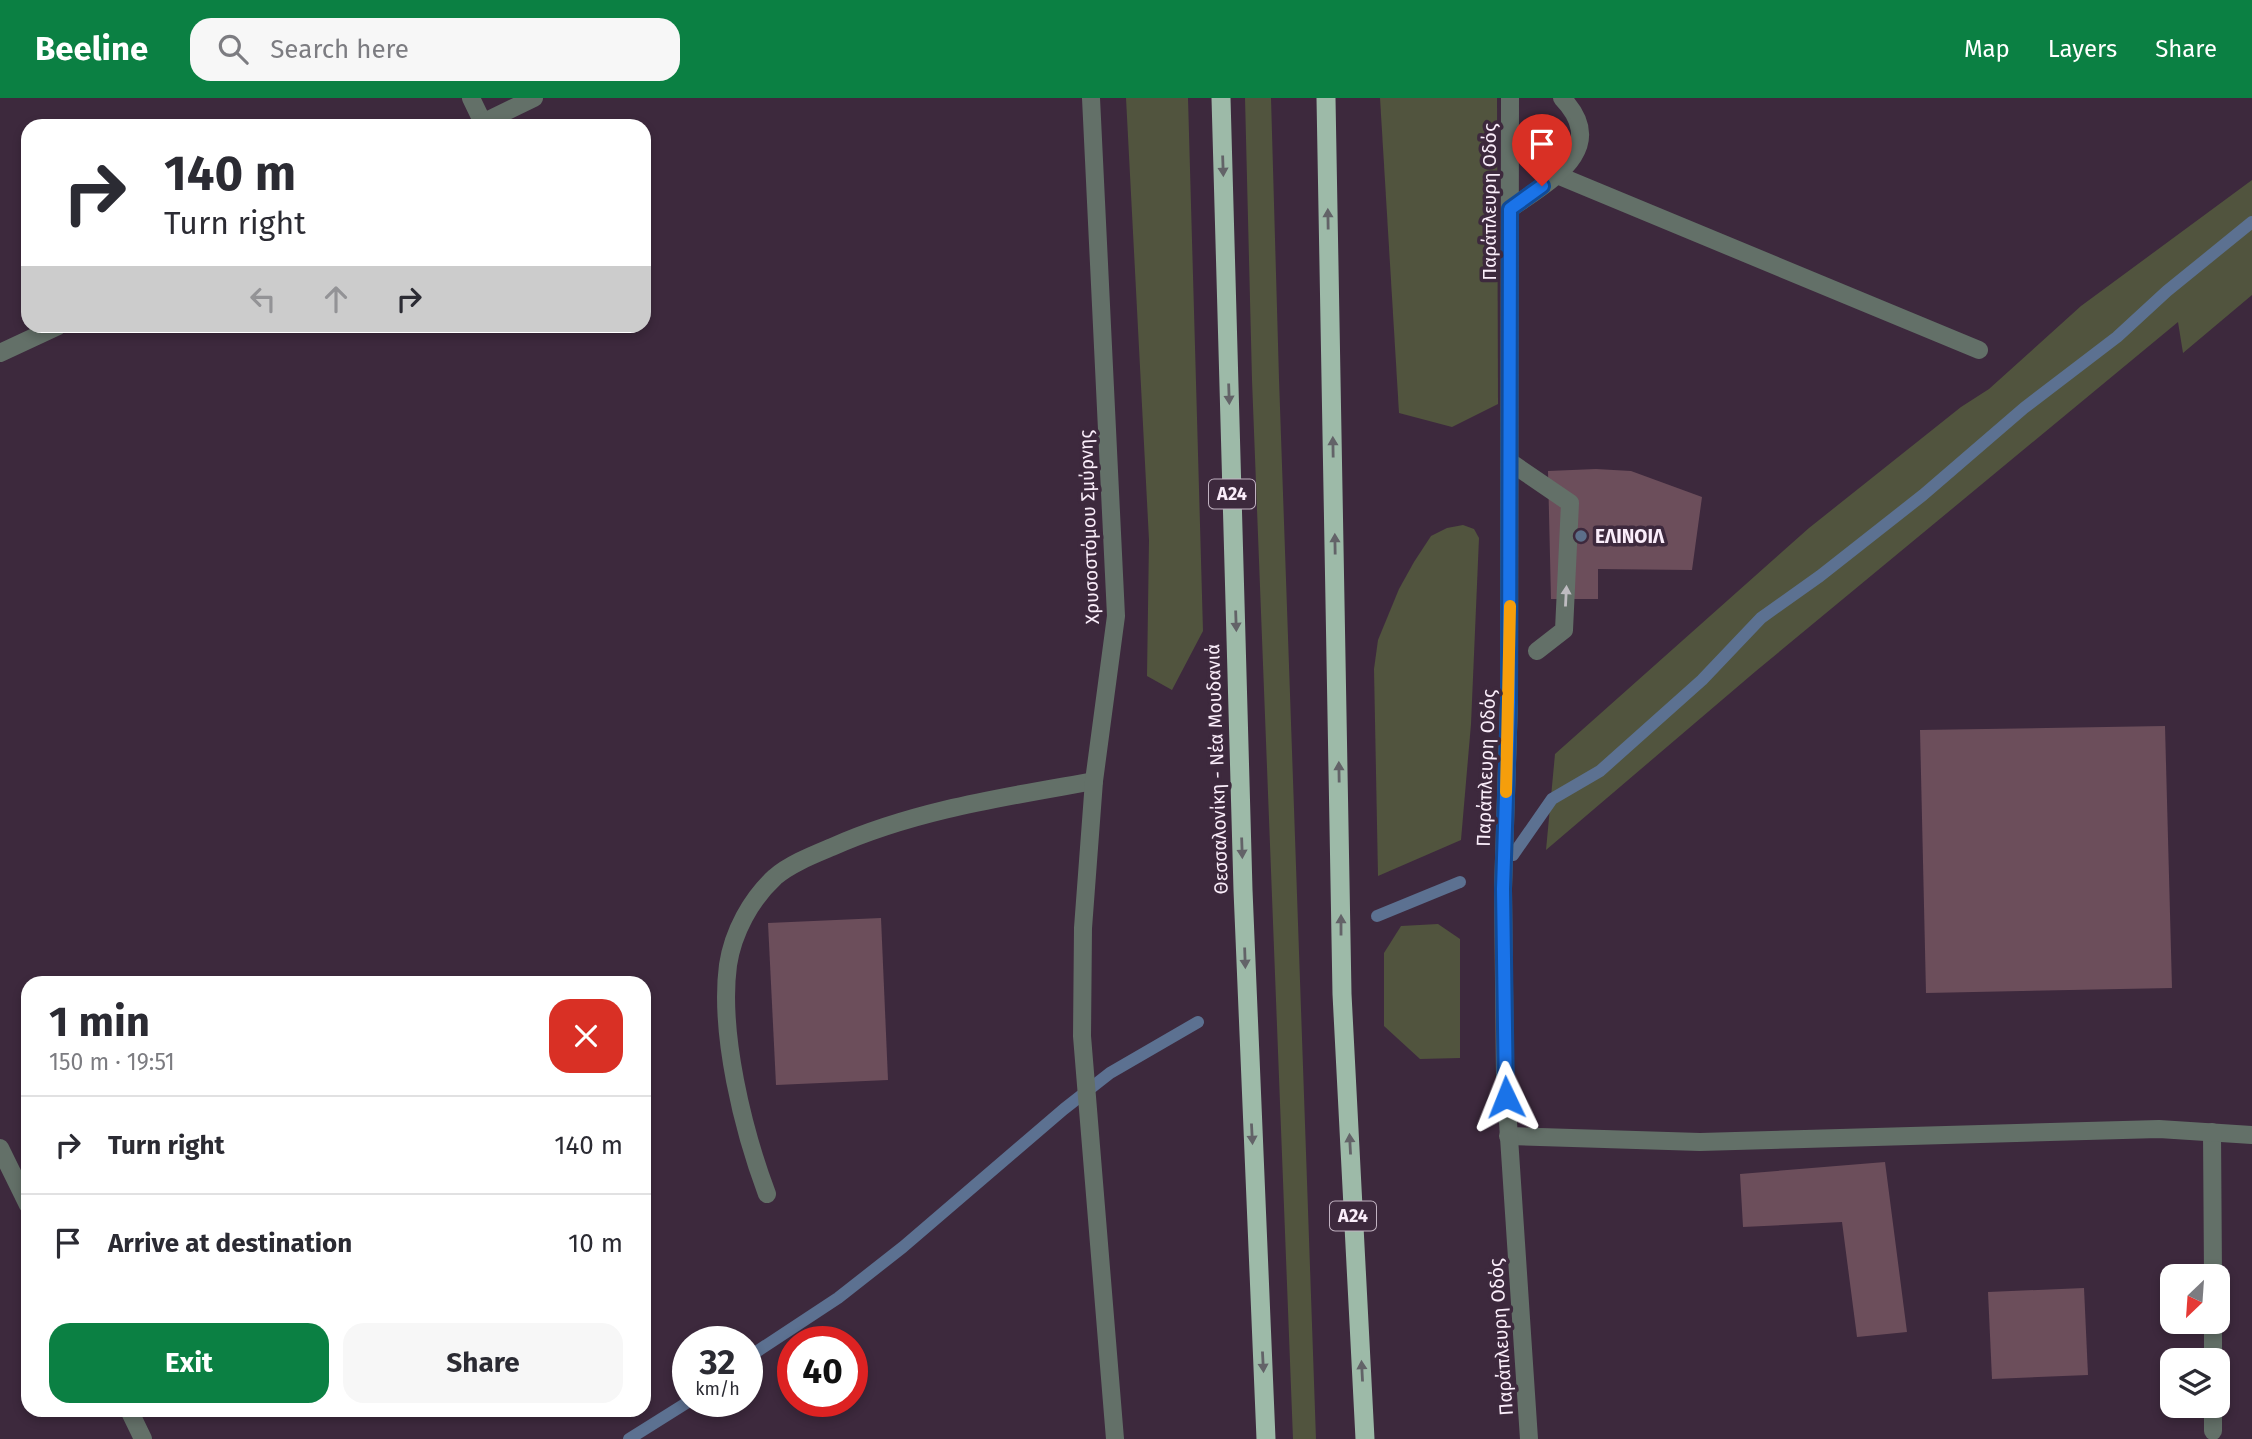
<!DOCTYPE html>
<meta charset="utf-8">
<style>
body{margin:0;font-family:"Fira Sans",sans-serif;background:#f7f7f7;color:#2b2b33;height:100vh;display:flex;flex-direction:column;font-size:26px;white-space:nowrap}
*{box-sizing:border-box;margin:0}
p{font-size:23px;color:#7c7c81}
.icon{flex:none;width:38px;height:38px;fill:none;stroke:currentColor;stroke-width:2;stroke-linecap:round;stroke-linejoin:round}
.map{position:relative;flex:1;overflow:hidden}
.sheet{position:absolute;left:21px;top:878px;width:630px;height:441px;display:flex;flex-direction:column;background:#fff;border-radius:21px;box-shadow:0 4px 10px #0003}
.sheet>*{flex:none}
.guide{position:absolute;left:21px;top:21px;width:630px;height:214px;border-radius:21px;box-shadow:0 4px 10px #0003;background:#fff;color:#2b2b33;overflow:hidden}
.needle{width:46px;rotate:205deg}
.buttons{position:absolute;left:2160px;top:1166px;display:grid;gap:14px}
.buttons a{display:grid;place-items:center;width:70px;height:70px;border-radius:14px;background:#fff;box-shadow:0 4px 10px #0003;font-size:35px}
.speed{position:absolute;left:672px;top:1228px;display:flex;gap:14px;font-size:35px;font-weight:700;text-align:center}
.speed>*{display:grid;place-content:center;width:91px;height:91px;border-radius:50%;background:#fff;box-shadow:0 4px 10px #0003;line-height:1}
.speed small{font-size:18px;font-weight:400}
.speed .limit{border:10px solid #d22;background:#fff;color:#111}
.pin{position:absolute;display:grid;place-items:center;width:60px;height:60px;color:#fff;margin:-72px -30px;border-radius:50% 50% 50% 0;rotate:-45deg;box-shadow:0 0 7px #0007}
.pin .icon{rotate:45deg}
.me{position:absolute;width:77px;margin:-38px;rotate:358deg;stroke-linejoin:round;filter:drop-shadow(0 0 5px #0008)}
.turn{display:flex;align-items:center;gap:24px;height:147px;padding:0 28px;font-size:32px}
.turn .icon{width:91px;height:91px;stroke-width:2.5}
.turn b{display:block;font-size:49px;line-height:60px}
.lanes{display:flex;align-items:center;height:66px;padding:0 28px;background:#0003;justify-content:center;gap:35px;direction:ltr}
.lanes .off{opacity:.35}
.round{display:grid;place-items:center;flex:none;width:74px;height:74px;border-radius:21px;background:#f7f7f7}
.headline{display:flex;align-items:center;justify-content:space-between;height:119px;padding:0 28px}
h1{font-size:42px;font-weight:700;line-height:52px}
.action{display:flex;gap:14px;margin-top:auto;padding:14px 28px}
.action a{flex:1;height:80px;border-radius:21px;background:#0b8043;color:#fff;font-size:28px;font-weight:700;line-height:80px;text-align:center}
.action a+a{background:#f7f7f7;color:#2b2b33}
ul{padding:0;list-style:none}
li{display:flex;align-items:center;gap:21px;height:98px;padding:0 28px;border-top:2px solid #e1e1e2}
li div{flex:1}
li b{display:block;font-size:26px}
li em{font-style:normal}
header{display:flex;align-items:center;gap:42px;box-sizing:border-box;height:98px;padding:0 35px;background:#0b8043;color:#fff}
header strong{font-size:33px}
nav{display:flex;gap:38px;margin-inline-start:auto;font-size:24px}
.search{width:490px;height:63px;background:#f7f7f7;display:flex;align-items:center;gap:18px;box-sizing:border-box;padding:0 24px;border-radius:21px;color:#7c7c81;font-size:26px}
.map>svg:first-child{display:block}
.green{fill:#51543e}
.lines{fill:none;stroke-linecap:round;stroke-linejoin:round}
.stream{stroke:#5c7191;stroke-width:12}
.building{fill:#6c4e5b}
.service{stroke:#637068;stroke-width:18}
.minor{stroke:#637068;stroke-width:18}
.tertiary{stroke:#637068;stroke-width:18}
.trunk{stroke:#9dbaa8;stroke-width:19}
.oneway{fill:#636368}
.oneway2{fill:#bebbc0}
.route-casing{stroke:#114b97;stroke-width:18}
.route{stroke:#1a73e8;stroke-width:12}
.slow{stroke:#f59e0b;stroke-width:12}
.service-dot{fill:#5c6f8a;stroke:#3d293d;stroke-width:2.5}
.labels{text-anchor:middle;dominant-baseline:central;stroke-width:7;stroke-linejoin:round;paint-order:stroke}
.shield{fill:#3d293d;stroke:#c1b2c1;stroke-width:2}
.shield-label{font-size:18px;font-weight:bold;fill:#faedfa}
.street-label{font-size:19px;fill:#faedfa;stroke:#3d293d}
.poi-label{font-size:19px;font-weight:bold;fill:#faedfa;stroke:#3d293d;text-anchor:start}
</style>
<header>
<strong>Beeline</strong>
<div class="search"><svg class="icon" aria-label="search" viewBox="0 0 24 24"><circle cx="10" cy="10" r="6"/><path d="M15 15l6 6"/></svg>Search here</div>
<nav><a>Map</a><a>Layers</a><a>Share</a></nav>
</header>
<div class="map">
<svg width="2252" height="1341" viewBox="0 0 2252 1341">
<rect width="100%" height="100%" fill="#3d293d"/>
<g class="green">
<polygon points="1126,0 1188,0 1203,533 1172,592 1147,578 1149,442"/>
<polygon points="1245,0 1271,0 1279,281 1316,1341 1293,1341 1252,282"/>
<polygon points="1380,0 1497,0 1498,306 1452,329 1399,315"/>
<polygon points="2252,82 2252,197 2183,255 2178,224 1756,573 1546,752 1555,656 1809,430 1961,309 1989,291 2081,208"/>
<polygon points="1463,427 1474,431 1479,440 1471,626 1461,742 1378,778 1374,571 1378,542 1399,491 1414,464 1431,438 1447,430"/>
<polygon points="1438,826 1460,841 1460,960 1420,961 1384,928 1384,855 1401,828"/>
</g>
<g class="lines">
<g class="stream">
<polyline points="1513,757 1552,701 1600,673 1702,582 1761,520 1820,478 1923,397 2024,310 2117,239 2167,193 2252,124"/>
<polyline points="1377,818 1460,784"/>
<polyline points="747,1260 838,1200 903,1149 1064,1011 1110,975 1198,924"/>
<polyline points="629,1341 688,1304"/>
</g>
</g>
<g class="building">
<polygon points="1596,371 1631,373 1702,399 1692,472 1598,471 1598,501 1551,501 1548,373"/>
<polygon points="2165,628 2172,890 1926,895 1920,632"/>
<polygon points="881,820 888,982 776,987 768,825"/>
<polygon points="1885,1064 1907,1234 1857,1239 1842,1124 1743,1129 1740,1076"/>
<polygon points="2084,1190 2088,1277 1992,1281 1988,1194"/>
</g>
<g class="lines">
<g class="service">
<polyline points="1557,77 1979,252"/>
<path d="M1510,111C1549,83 1611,51 1562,0"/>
<polyline points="1510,364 1570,405 1564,532 1537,553"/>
<polyline points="2212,1034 2213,1178"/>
<path d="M767,1096C743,1032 719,935 728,867C733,834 751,801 775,779C790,766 813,757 832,749C915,712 1005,699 1094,683"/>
<polyline points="2213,1223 2213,1262"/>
<polyline points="2213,1307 2213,1333"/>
</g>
<g class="minor">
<polyline points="471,0 483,25"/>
<polyline points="476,28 534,0"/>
<polyline points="0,255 58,228"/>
<polyline points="1508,1038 1700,1044 2159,1031 2252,1037"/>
<polyline points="0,1050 28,1107"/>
<polyline points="129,1312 143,1341"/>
</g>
<g class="tertiary">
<polyline points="1091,0 1116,518 1094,683 1083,830 1082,938 1115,1341"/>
<polyline points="1510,0 1509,604 1503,791 1505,979 1529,1341"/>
</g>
<g class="trunk">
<polyline points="1221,0 1243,792 1266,1341"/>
<polyline points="1326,0 1342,896 1365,1341"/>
</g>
</g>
<defs><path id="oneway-solid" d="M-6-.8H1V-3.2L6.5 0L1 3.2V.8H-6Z" transform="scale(1.75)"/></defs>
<g class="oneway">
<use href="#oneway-solid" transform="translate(1223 68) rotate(88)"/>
<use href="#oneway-solid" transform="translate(1328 121) rotate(-91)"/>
<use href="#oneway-solid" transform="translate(1229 296) rotate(88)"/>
<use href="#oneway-solid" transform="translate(1333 349) rotate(-91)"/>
<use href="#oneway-solid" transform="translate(1335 446) rotate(-91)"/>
<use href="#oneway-solid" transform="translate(1236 523) rotate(88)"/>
<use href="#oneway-solid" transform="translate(1339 674) rotate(-91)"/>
<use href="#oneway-solid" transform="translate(1242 750) rotate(88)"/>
<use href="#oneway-solid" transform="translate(1341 827) rotate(-90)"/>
<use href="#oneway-solid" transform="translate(1245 860) rotate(88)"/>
<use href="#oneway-solid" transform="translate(1252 1036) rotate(87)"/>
<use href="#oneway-solid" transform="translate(1350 1046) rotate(-93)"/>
<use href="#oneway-solid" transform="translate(1263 1264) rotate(87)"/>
<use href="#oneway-solid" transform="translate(1362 1273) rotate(-93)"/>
</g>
<use class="oneway2" href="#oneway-solid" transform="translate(1566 498) rotate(-87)"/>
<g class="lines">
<defs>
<polyline id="route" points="1506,999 1503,791 1509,604 1510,111 1542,88"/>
</defs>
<use href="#route" class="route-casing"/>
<use href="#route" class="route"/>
<polyline class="slow" points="1506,694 1510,508"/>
</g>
<circle class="service-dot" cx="1581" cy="438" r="7"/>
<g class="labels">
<g class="shield">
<rect x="1209" y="381.5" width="46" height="29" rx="5"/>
<rect x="1330" y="1103.5" width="46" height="29" rx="5"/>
</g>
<g class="shield-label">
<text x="1232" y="396">Α24</text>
<text x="1353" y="1118">Α24</text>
</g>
<g class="street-label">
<text transform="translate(1489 104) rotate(-90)">Παράπλευρη Οδός</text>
<text transform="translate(1089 429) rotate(-92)">Χρυσοστόμου Σμύρνης</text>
<text transform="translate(1486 670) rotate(-88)">Παράπλευρη Οδός</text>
<text transform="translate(1217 671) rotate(-92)">Θεσσαλονίκη - Νέα Μουδανιά</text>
<text transform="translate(1501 1239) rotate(-94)">Παράπλευρη Οδός</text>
</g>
<g class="poi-label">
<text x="1595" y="438">ΕΛΙΝΟΙΛ</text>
</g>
</g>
</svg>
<div class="buttons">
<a><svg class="needle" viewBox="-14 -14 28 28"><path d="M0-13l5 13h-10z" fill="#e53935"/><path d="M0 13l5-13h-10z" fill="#7c7c81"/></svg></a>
<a><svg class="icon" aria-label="layers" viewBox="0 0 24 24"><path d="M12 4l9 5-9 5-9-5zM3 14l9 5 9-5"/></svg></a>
</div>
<div class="speed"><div>32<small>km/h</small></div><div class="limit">40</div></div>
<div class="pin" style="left:1542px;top:88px;background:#d93025"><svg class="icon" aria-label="arrive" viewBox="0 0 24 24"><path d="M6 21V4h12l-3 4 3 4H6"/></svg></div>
<svg class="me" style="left:1506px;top:999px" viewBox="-20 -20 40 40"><path d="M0-17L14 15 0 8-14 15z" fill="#1a73e8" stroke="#fff" stroke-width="4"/></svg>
<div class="guide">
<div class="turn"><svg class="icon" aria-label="right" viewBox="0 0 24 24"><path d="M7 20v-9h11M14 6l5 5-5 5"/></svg><div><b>140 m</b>Turn right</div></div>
<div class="lanes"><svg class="icon off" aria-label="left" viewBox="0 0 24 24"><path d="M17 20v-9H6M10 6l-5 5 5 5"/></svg><svg class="icon off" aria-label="ahead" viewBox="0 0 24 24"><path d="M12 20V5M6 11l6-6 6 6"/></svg><svg class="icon" aria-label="right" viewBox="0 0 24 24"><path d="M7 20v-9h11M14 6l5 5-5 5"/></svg></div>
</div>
<section class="sheet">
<div class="headline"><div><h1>1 min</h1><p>150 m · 19:51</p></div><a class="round" style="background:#d93025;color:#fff"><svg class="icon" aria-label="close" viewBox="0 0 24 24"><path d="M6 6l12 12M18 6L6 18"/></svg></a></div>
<ul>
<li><svg class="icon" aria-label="right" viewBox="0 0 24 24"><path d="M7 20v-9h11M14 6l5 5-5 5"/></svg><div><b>Turn right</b></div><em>140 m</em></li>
<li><svg class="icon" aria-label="arrive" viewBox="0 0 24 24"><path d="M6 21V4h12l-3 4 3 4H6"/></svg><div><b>Arrive at destination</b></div><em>10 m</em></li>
</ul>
<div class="action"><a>Exit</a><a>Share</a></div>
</section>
</div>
